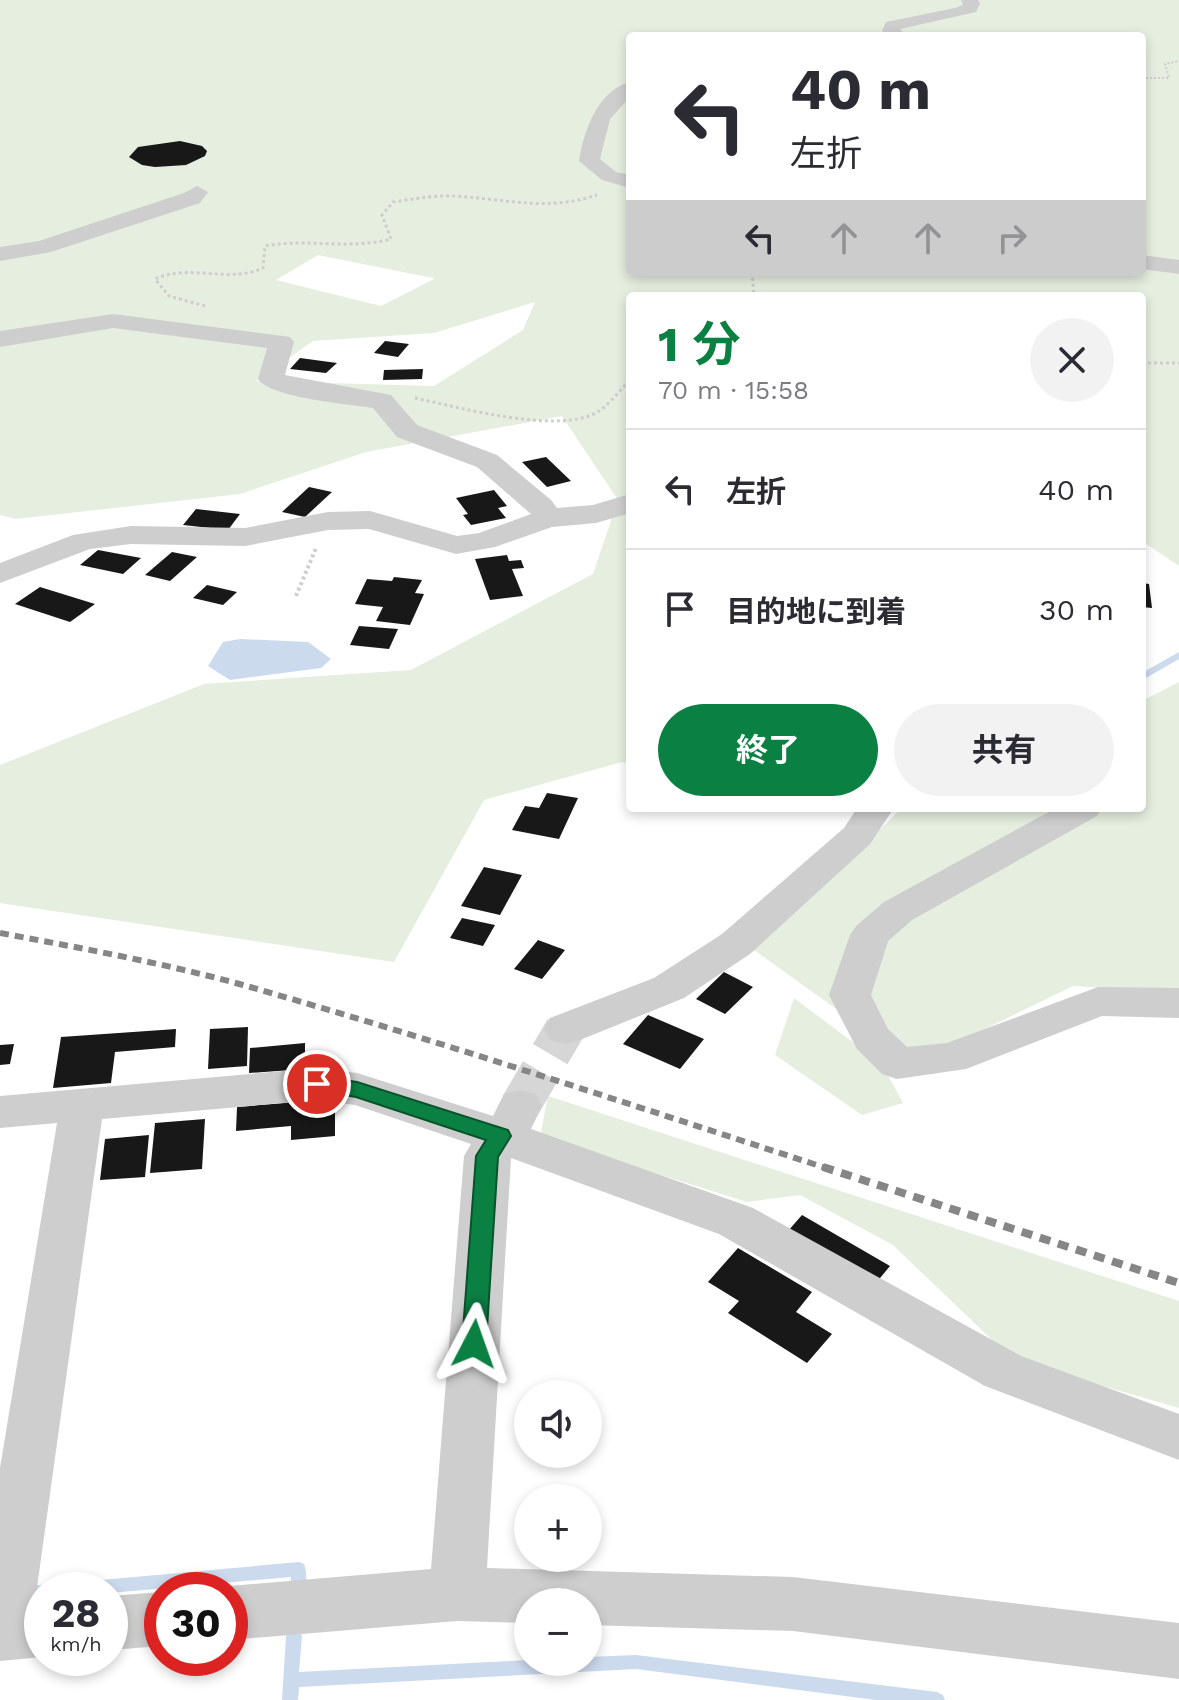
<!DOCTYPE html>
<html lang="ja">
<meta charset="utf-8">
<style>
body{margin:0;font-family:"Work Sans","Noto Sans JP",sans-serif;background:#f2f2f3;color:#2b2b33;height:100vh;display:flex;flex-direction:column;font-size:30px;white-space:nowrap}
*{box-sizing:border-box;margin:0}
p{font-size:26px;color:#7c7c81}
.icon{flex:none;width:44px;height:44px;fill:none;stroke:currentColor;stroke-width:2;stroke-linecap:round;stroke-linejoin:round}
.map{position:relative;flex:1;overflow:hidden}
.panel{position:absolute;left:626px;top:292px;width:520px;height:520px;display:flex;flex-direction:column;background:#fff;border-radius:8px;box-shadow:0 4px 12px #0003}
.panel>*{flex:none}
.top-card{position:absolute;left:626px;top:32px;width:520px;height:244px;border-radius:8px;box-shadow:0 4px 12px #0003;background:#fff;color:#2b2b33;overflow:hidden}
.buttons{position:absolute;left:514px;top:1380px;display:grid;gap:16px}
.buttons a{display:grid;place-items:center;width:88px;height:88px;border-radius:50%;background:#fff;box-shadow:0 4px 12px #0003;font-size:40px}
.speed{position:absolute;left:24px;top:1572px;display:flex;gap:16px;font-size:40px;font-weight:700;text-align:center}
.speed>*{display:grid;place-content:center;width:104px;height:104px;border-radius:50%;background:#fff;box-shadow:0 4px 12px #0003;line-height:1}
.speed small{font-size:20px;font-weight:400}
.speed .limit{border:12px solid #d22;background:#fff;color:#111}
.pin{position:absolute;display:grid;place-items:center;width:68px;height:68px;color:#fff;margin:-34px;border:4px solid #fff;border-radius:50%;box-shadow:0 2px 8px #0007}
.me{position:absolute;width:88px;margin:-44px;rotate:4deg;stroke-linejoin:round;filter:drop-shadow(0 0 6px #0008)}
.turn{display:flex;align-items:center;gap:28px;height:168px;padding:0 32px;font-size:36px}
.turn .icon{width:104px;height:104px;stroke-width:2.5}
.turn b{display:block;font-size:56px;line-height:68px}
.lanes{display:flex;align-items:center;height:76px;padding:0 32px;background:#0003;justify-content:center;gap:40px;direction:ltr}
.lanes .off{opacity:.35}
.round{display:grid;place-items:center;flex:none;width:84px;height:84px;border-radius:42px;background:#f2f2f3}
.head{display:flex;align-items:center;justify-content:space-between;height:136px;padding:0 32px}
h1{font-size:48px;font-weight:700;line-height:60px;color:#0b8043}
.cta{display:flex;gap:16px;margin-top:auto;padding:16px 32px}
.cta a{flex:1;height:92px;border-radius:48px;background:#0b8043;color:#fff;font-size:32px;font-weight:700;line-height:92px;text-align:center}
.cta a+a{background:#f2f2f3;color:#2b2b33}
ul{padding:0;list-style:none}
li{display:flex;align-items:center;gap:24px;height:120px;padding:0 32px;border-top:2px solid #e1e1e2}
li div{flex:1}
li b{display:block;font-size:30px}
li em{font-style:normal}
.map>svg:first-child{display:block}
.green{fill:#e5eedf;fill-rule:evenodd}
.water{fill:#ccdaee}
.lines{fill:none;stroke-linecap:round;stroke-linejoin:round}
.stream{fill:#ccdaee;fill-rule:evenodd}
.building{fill:#181818}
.minor-tunnel{stroke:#d6d6d6;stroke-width:40;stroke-dasharray:40 20;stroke-linecap:butt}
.path-far2{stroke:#cecece;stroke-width:2;stroke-dasharray:2 2;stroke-linecap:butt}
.path-far1{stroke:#cecece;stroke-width:3;stroke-dasharray:3 3;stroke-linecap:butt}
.path{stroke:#cecece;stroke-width:4;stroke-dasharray:3 3;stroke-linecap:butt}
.minor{fill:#cecece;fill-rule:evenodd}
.rail-far1{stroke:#868686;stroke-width:6;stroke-dasharray:9 6;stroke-linecap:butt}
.rail{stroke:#868686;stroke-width:8;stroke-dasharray:11 8;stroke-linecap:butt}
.route{fill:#0b8043;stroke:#07532c;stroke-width:2}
</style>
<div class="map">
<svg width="1179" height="1700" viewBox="0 0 1179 1700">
<rect width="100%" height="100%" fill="#fff"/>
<g class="green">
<path d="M0,0H1179V566L1142,541V296H630V764L622,762L484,800L394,962L0,903V765L204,684L411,670L593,574L618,500L562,416L366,452L240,494L15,519L0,515ZM630,36H1142V272H630ZM318,255L433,278L434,279L381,306L276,280ZM535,302L523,330L434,386L256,381L313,341L434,333Z"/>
<polygon points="1179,682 1179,993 1073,986 944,1049 888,1046 754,950 902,808 1142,808 1142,701"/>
<polygon points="794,998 882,1064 903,1103 862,1115 775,1055"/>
<polygon points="548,1096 1179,1301 1179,1408 1013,1360 893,1245 800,1195 747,1202 540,1137"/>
</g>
<polygon class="water" points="240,639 308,642 331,659 321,668 230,680 208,666 223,642"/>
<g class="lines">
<g class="stream">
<polygon points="1179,652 1179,659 1146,678 1142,678 1142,673"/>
<path d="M299,1562L304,1564C308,1573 306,1587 302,1595L297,1597L292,1595L290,1590L291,1577L110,1593V1590H61L63,1585L68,1583Z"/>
<polygon points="42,1585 47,1587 49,1590 42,1590 42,1599 0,1603 0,1589"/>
<polygon points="294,1629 299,1631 302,1636 299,1672 528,1660 528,1662 588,1662 588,1657 636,1655 937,1692 943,1695 945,1700 876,1700 636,1669 299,1687 298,1700 282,1700 286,1636 289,1631"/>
</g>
</g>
<g class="building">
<polygon points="180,141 202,146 207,151 205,156 186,165 155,167 142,165 129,157 138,147"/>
<polygon points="385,341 409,344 398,357 374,353"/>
<polygon points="300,358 337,363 326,373 290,369"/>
<polygon points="423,369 422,379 383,380 384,370"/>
<polygon points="546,457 571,481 547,487 522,462"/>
<polygon points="309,487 332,492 305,517 282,512"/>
<polygon points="494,490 507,506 498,508 506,518 471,525 463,515 468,514 456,498"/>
<polygon points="196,509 240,514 228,530 183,525"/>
<polygon points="98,550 141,558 123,574 80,565"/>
<polygon points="172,552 197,557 170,581 145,575"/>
<polygon points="507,555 509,561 521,560 524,568 512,569 523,596 490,600 475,559"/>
<polygon points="394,577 422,580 415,593 424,594 410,625 376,621 383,607 355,604 367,579 392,581"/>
<polygon points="1142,583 1149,584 1152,608 1142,607"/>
<polygon points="207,585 237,592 223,605 193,598"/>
<polygon points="40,587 95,604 70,622 15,604"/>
<polygon points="359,626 398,629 389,649 350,645"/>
<polygon points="547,793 578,798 559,839 512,830 525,806 539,808"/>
<polygon points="484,867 522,875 500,915 461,906"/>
<polygon points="462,918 495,925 483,946 450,938"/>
<polygon points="538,940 565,950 542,979 514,969"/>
<polygon points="724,972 753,987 725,1014 696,999"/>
<polygon points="648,1015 704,1039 680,1069 623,1044"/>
<polygon points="248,1027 247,1066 208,1069 210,1029"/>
<polygon points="176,1029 175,1047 115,1052 111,1083 53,1088 61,1037"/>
<polygon points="305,1043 305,1069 249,1073 250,1048"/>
<polygon points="14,1044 10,1064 0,1065 0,1045"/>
<polygon points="335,1099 335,1136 291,1140 291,1126 236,1131 237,1107"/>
<polygon points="205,1119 202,1169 150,1173 155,1123"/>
<polygon points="149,1135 145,1177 100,1180 105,1139"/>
<polygon points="802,1215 890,1266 876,1283 788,1231"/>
<polygon points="738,1248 812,1292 796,1312 832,1334 807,1363 728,1313 739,1301 708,1282"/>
</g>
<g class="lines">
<polyline class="minor-tunnel" points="520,1106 565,1029"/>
<polyline class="path-far2" points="1142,78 1169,78 1165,64 1179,61"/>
<g class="path-far1">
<polyline points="752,272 754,296"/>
<path d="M205,306L169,296L155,279C189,263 229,284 263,268L265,246C307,238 349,250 391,239L382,215L393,202C414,199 434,195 455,196C507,199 545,212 597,195"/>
<polyline points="1142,363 1179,363"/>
<path d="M415,398C458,407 561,436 599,411C610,404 620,390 630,380"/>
</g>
<polyline class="path" points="296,596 316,548"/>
<g class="minor">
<polygon points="961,0 978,0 980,3 976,12 900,29 907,36 887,36 882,31 886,22 955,8 963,5"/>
<path d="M630,82V97L610,119L600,159L616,172L630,175V188L602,180L579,161C584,131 597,91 630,82Z"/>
<polygon points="197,186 208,192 200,203 51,252 0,261 0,247 39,241 184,193"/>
<polygon points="1142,255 1179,260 1179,274 1142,269"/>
<path d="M113,314L290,337L294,342L285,375L391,395L417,425L497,455L551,500L557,508L593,505L630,494V513L596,523L552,527L495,547L456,554L369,529L328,530L245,546L131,544L90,549L0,583V563L73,535L131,526L245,528L328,512L370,511L457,536L479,533L531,514L477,467L397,437L373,408C349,404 271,398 258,379L267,348L113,328L0,347V331Z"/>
<polygon points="857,808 894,808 870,844 750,954 684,998 580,1040 565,1044 550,1040 544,1029 550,1018 654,978 722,934 844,828"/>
<polygon points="1056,808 1102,808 1097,816 912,920 888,941 871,995 888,1029 907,1047 947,1043 1098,987 1179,988 1179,1018 1102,1016 966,1069 897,1079 882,1074 857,1049 829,995 850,935 856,926 884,902"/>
<polygon points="317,1068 357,1073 493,1116 504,1094 520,1090 536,1094 542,1106 531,1129 753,1208 1021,1356 1179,1414 1179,1460 985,1386 719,1234 511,1158 487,1568 793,1577 1179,1623 1179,1679 793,1631 588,1625 588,1602 528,1602 528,1623 457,1621 230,1640 230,1590 219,1590 230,1586 431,1569 464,1156 471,1144 355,1105 317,1100 102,1119 35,1602 42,1601 42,1657 0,1661 0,1468 57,1123 0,1128 0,1096"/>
<polygon points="162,1592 162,1646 110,1650 110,1596"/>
</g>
<path class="rail-far1" d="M0,933C81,948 163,963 243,985C440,1041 635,1106 829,1169"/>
<polyline class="rail" points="823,1167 1179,1283"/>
</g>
<polygon class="route" points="317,1076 357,1082 508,1130 511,1136 498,1157 486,1344 483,1351 474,1354 466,1351 462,1344 476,1156 486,1140 356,1097 309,1089 306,1084 309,1079"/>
</svg>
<div class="buttons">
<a><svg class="icon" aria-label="sound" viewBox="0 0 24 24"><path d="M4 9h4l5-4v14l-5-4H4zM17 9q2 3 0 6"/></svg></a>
<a>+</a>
<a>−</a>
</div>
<div class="speed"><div>28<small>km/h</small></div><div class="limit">30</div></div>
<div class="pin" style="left:317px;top:1084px;background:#d93025"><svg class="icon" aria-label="arrive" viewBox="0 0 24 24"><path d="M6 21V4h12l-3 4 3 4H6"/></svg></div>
<svg class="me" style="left:474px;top:1344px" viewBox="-20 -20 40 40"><path d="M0-17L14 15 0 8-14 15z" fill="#0b8043" stroke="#fff" stroke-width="4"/></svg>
<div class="top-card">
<div class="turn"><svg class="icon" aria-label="left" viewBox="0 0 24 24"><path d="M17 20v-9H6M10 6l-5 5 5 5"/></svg><div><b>40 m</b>左折</div></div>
<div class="lanes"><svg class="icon" aria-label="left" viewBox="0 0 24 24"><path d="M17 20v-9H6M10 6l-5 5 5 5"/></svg><svg class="icon off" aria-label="ahead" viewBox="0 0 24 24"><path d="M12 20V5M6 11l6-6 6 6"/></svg><svg class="icon off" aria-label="ahead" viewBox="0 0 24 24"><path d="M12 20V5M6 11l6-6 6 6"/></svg><svg class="icon off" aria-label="right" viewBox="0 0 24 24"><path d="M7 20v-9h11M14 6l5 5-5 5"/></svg></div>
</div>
<section class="panel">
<div class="head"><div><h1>1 分</h1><p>70 m · 15:58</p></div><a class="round"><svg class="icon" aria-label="close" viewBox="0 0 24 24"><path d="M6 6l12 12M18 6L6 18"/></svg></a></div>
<ul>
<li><svg class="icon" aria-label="left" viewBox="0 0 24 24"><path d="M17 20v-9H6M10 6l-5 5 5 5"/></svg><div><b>左折</b></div><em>40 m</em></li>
<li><svg class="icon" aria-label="arrive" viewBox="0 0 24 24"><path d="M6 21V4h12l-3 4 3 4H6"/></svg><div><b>目的地に到着</b></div><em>30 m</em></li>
</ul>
<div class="cta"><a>終了</a><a>共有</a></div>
</section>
</div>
